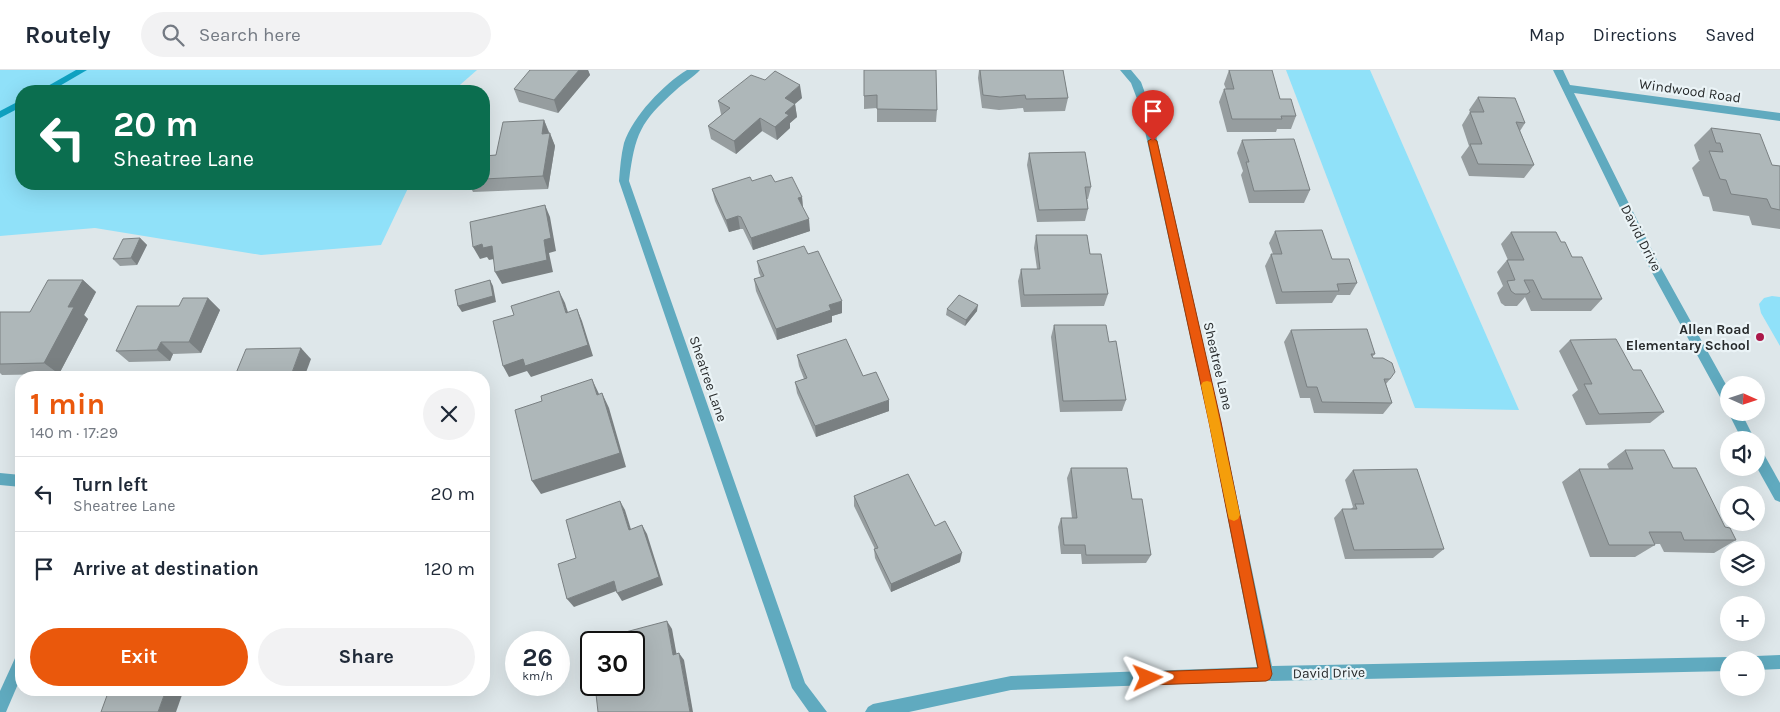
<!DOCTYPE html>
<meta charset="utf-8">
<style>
body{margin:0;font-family:Karla,sans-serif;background:#f2f2f3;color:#1f2937;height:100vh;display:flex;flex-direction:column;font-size:19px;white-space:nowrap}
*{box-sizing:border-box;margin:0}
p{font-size:16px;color:#747a83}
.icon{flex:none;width:28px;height:28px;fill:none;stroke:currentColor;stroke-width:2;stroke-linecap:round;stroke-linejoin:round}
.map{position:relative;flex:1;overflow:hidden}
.sheet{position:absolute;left:15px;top:301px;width:475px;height:325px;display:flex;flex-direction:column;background:#fff;border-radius:20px;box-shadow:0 5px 20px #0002}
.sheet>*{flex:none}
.banner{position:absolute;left:15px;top:15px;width:475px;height:105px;border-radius:20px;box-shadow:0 5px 20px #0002;background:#0b6e4f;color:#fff;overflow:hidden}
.needle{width:32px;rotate:93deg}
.buttons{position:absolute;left:1720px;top:306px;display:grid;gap:10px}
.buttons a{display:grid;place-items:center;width:45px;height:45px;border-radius:50%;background:#fff;box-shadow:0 5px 20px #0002;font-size:25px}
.speed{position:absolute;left:505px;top:561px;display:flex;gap:10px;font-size:25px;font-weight:700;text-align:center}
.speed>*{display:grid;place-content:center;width:65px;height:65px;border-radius:50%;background:#fff;box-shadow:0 5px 20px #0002;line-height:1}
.speed small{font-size:12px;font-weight:400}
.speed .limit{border:2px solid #111;border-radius:8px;background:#fff;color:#111}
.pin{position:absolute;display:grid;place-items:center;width:42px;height:42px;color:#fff;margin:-51px -21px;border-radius:50% 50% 50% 0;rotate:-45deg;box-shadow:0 0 5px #0007}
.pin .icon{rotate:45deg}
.me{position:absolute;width:55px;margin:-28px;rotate:88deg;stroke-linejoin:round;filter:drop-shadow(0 0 4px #0008)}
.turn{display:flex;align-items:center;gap:18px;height:105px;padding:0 15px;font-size:22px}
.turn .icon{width:65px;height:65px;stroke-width:2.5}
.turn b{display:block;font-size:35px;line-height:42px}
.round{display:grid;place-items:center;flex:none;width:52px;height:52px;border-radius:26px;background:#f2f2f3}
.headline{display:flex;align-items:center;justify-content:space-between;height:85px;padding:0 15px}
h1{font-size:30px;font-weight:700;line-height:38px;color:#ea580c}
.button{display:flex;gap:10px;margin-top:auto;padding:10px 15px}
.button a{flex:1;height:58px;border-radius:30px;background:#ea580c;color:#fff;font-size:20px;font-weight:700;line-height:58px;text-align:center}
.button a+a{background:#f2f2f3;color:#1f2937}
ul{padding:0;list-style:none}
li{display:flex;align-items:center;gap:15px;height:75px;padding:0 15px;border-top:1px solid #e0e1e3}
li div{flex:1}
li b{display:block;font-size:19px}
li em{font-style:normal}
header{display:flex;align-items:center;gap:30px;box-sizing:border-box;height:70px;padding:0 25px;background:#fff;border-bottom:1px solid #e0e1e3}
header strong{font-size:24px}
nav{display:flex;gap:28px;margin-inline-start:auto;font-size:18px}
.search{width:350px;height:45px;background:#f2f2f3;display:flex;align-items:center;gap:12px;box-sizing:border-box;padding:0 18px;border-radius:28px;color:#747a83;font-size:19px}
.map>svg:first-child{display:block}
.green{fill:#90e1f9}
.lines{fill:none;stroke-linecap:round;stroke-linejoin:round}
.stream{fill:#0fa2c2;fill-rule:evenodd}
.street{fill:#60aabf;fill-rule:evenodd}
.wall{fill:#969d9f}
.shaded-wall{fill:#7a8082}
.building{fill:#aeb7b9;stroke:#7a8082}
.route{fill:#ea580c;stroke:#983908}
.slow{fill:#f59e0b}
.poi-dot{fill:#ab1749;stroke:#ebf4f7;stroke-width:2}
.labels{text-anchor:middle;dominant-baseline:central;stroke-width:4.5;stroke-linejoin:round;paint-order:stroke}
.street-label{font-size:14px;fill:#282b2c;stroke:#ebf4f7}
.poi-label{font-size:14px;font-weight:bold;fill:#282b2c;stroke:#ebf4f7;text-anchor:end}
</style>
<header>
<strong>Routely</strong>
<div class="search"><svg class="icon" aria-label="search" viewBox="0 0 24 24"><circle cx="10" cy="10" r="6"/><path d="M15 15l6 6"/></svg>Search here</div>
<nav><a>Map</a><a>Directions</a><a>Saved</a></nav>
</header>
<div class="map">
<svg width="1780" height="642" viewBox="0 0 1780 642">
<rect width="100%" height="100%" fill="#dee7ea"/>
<g class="green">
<polygon points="0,0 477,0 453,21 21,21 21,114 410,114 381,175 261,185 95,158 0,166"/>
<polygon points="1286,0 1370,0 1519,340 1415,338"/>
<polygon points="1772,226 1780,227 1780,276 1761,243 1759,234 1764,228"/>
</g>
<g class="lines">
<g class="stream">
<polygon points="76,0 87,0 51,21 39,21"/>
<polygon points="21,30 21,37 0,48 0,41"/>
</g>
<g class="street">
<path d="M687,0H700C694,7 683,13 676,20C640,52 635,64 629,111L805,613L827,642H809L792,618L619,111C620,98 621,85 624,73C633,46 664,14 687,0Z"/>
<polygon points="1120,0 1131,0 1141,12 1149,34 1221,352 1272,596 1729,587 1735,590 1729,590 1729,601 1266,611 1011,620 909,642 865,642 868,637 873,634 1011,606 1257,597 1209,352 1139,34 1131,13"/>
<polygon points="1553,0 1563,0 1570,15 1780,43 1780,51 1574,23 1660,196 1729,320 1729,337 1725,336 1649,197"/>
<polygon points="1729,340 1729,342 1741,342 1755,370 1742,370 1728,342"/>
<polygon points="1756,377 1761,379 1780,413 1780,432 1775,430 1756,396"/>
<polygon points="0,403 21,405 21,417 0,415"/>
<polygon points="21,584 21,607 6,642 0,642 0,621 16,586"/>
<polygon points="1780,585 1780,599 1756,600 1756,590 1750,590 1756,586"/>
</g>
</g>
<g class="wall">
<polygon points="588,0 590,5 558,43 519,32 514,19"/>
<polygon points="864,0 937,40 936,52 877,52 877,38 864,39"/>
<polygon points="979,0 1063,0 1068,28 1065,41 1024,42 1023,38 999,40 982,38 978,8"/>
<polygon points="1229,0 1280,29 1296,46 1291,59 1277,59 1276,62 1227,62 1219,32 1224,19 1226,19 1224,14"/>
<polygon points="1478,27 1525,53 1520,61 1534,95 1524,108 1469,106 1461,87 1469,76 1462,55 1470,42 1469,40"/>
<polygon points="802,28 795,34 797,47 790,53 790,58 777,70 762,61 736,84 711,69 708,56 721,45 721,44 718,31"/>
<polygon points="544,50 555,76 548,119 473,122 469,114 484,114 484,86 496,85"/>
<polygon points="1711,58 1772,95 1780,96 1780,159 1752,155 1749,146 1713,141 1709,127 1703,126 1692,98 1700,90 1699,90 1694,75"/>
<polygon points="1242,70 1310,120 1304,133 1249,133 1241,105 1243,101 1237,83"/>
<polygon points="1029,83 1091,117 1088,129 1087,129 1088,139 1085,151 1037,152 1027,95"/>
<polygon points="752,111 775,112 802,127 803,139 810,161 753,180 743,159 740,159 729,162 715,131 712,119"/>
<polygon points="1275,161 1332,189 1357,213 1350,225 1337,225 1332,233 1276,234 1265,196 1271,184 1273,184 1269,173"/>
<polygon points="1511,162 1561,172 1602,229 1591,241 1531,241 1525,227 1517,236 1505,236 1501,233 1497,223 1503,216 1497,202 1507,190 1508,190 1501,174"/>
<polygon points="1036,165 1090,184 1108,224 1104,236 1021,237 1018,211 1021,199 1037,199 1034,178"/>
<polygon points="140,168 147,175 137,195 120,196 113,189"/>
<polygon points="808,184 842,243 832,246 832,252 777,270 756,221 754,209 761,207 759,203 757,191"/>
<polygon points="83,210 96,222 84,245 88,249 59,304 2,305 0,303 0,242 30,242"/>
<polygon points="208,228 220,240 201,283 173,284 170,291 129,292 116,281 179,236"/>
<polygon points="947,239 977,241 965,256 946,245"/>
<polygon points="1054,255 1109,272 1126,330 1122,341 1060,342 1051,267"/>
<polygon points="1291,260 1375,284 1372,287 1390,309 1386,314 1392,333 1383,344 1314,343 1310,328 1300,328 1284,272"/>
<polygon points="1570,270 1633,300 1664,342 1650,353 1586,355 1572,325 1578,320 1559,281"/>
<polygon points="797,285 863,306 889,341 816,367 797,323 795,312 804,309 799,296"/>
<polygon points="1625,380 1673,398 1725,457 1736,470 1714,483 1664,482 1660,474 1655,474 1655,475 1635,487 1590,487 1562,412 1579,399 1609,399 1607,394"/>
<polygon points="1071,398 1132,429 1151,485 1146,493 1082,494 1081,484 1061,484 1058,457 1061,448 1072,448 1067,408"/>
<polygon points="1353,400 1444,479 1433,488 1345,489 1334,448 1342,439 1351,439 1353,437 1345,410"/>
<polygon points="854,426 935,456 960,492 891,522 875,488 874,479 875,479 854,436"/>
<polygon points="101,620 189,620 187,625 182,625 108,623"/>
</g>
<g class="shaded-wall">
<polygon points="579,0 588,0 590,5 558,43 554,30"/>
<polygon points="800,15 802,28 786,41 785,28"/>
<polygon points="795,34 797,47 790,53 790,58 777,70 775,57 785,43"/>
<polygon points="760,48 762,61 736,84 734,71"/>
<polygon points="544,50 549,63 542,64"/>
<polygon points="550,63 555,76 548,119 543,106"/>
<polygon points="802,127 803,139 798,128"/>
<polygon points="545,135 550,147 556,181 549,183 553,202 502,214 495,202"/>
<polygon points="738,146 740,159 729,162 726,150"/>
<polygon points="809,149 810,161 753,180 751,168"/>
<polygon points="140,168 147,175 137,195 131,188"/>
<polygon points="482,174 492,176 499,188 489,190 487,187 480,189 473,177"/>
<polygon points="83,210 96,222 84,245 88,249 59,304 44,293 68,237"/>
<polygon points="490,210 493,216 496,232 462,242 458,236"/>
<polygon points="559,221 565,233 572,255 566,243"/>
<polygon points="208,228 220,240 201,283 189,272"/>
<polygon points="842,231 842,243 832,246 832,252 777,270 776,259 829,235"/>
<polygon points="978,235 977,241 965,256 966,250"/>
<polygon points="577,239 582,251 593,286 531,307 527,301 509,307 503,296"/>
<polygon points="161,272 173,284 170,291 157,280"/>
<polygon points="301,278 311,289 304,308 290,308"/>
<polygon points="592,309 599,324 597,325"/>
<polygon points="602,323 609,338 626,397 541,424 532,411"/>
<polygon points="889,330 889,341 816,367 815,356"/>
<polygon points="620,431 625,440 634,469 629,460"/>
<polygon points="642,455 647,464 663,515 622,531 617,523"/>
<polygon points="962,483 960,492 891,522 891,514"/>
<polygon points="614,511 619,520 574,537 567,529"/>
<polygon points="667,551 672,559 678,592 673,585"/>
<polygon points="679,583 684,590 693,642 690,642"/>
<polygon points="166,620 170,620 182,625 176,642 158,642"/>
<polygon points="176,620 189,620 187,625"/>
</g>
<g class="building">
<polygon points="530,0 579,0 554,30 514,19"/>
<polygon points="864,0 936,0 937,40 877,39 877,25 864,26"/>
<polygon points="980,0 1063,0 1068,28 1026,29 1025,25 1000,27 983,25"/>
<polygon points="1229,0 1272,0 1280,29 1291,29 1296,46 1281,46 1282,49 1232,49 1224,19 1234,19"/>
<polygon points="775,1 800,15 785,28 795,34 785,43 789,45 775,57 760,48 734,71 708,56 730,38 718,31 751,5 765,10"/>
<polygon points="1478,27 1515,28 1525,53 1516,52 1534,95 1478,94 1470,74 1482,74 1470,42 1484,42"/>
<polygon points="544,50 542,64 550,63 543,106 484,109 484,86 496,85 503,52"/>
<polygon points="1711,58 1760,64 1772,95 1780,96 1780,140 1771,138 1767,129 1731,124 1726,110 1720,109 1709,81 1723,82 1720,73 1716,73"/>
<polygon points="1294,69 1310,120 1254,121 1246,92 1249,92 1242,70"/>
<polygon points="1085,82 1091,117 1085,117 1088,139 1039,140 1029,83"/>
<polygon points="771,105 775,112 792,107 802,127 798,128 809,149 751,168 741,147 738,146 726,150 712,119 750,107 752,111"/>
<polygon points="545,135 551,168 544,170 547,190 495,202 492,176 483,178 482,174 473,177 470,152"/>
<polygon points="1322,160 1332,189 1349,189 1357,213 1337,214 1339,221 1282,222 1271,184 1282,184 1275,161"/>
<polygon points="1511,162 1556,162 1561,172 1565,172 1572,187 1582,187 1602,229 1542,229 1533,210 1524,210 1530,222 1527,224 1515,224 1511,221 1507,211 1515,210 1507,190 1524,190"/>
<polygon points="1036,165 1087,165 1090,184 1101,184 1108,224 1024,225 1021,199 1040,199"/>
<polygon points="140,168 131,188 113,189 123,169"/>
<polygon points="804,176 808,184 818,181 842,231 829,235 831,240 776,259 754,209 764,206 757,191"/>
<polygon points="48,210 83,210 68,237 74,237 44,293 0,294 0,242 30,242"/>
<polygon points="490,210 493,226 458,236 455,220"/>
<polygon points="559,221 566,243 577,239 588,275 525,296 523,289 503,296 493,251 514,245 511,236"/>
<polygon points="959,225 978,235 966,250 947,239"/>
<polygon points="183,228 208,228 189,272 161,272 157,280 116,281 137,236 179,236"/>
<polygon points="1054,255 1106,255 1109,272 1116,271 1126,330 1063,331"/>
<polygon points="1367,259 1375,284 1371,284 1373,288 1383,288 1392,293 1395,302 1390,309 1384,309 1392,333 1322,332 1317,317 1307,317 1291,260"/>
<polygon points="846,269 863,306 876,302 889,330 815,356 795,312 807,308 797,285"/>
<polygon points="1616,269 1633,300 1641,300 1664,342 1599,344 1584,314 1592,314 1570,270"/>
<polygon points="301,278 290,308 234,308 246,279"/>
<polygon points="592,309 597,325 602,323 620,383 532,411 515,340 542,331 541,326"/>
<polygon points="1625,380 1664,380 1673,398 1696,398 1725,457 1730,458 1736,470 1684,470 1681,462 1649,462 1655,475 1609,475 1579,399 1633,399"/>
<polygon points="1071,398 1127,398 1132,429 1142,429 1151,485 1086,485 1085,475 1064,475 1061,448 1077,448"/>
<polygon points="1417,399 1444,479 1354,480 1342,439 1357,439 1355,434 1364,434 1353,400"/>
<polygon points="908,404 935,456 945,451 962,483 891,514 874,479 878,478 854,426"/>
<polygon points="620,431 629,460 642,455 659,507 617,523 614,511 567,529 558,494 576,488 566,450"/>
<polygon points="667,551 673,585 679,583 690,642 598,642 595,615 634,615 634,572 604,572 603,568"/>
<polygon points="109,620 166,620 158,642 101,642"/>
</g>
<polygon class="route" points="1153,68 1157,71 1221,352 1272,604 1270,609 1266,611 1148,615 1143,613 1141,608 1143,604 1148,602 1258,598 1209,352 1148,71"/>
<polygon class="slow" points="1207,311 1211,312 1212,315 1240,445 1238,449 1234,451 1229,449 1228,445 1201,315 1203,312"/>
<circle class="poi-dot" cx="1760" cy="267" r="5"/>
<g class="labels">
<g class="street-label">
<text transform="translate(1690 21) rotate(8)">Windwood Road</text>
<text transform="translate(1641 168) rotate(63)">David Drive</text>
<text transform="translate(1218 296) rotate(77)">Sheatree Lane</text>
<text transform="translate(708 309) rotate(71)">Sheatree Lane</text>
<text transform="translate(1329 603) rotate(-1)">David Drive</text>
</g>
<g class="poi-label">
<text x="1750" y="259">Allen Road<tspan x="1750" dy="16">Elementary School</tspan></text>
</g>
</g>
</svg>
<div class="buttons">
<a><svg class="needle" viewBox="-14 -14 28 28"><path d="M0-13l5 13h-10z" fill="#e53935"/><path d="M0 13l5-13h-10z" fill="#747a83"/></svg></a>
<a><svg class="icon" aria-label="sound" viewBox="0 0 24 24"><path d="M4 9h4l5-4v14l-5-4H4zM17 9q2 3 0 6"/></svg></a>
<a><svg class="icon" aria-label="search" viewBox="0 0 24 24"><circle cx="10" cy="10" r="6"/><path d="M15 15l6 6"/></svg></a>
<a><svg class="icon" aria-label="layers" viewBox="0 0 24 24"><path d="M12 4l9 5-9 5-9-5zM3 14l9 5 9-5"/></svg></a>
<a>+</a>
<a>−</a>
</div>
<div class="speed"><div>26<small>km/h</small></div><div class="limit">30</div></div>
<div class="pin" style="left:1153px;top:71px;background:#d93025"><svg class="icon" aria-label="arrive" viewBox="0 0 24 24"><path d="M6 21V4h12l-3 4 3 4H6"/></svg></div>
<svg class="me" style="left:1148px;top:608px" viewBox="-20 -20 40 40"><path d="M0-17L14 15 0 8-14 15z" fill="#ea580c" stroke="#fff" stroke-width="4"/></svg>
<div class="banner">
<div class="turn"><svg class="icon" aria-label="left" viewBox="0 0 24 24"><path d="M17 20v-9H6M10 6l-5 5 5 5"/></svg><div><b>20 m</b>Sheatree Lane</div></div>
</div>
<section class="sheet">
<div class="headline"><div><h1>1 min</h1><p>140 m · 17:29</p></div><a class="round"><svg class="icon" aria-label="close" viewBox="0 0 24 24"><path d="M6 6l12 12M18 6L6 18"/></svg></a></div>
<ul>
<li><svg class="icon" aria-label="left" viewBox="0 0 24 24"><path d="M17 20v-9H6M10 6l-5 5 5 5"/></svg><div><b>Turn left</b><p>Sheatree Lane</p></div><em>20 m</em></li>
<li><svg class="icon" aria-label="arrive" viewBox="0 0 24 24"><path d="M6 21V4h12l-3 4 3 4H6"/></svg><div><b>Arrive at destination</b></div><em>120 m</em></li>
</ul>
<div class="button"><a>Exit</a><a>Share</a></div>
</section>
</div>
